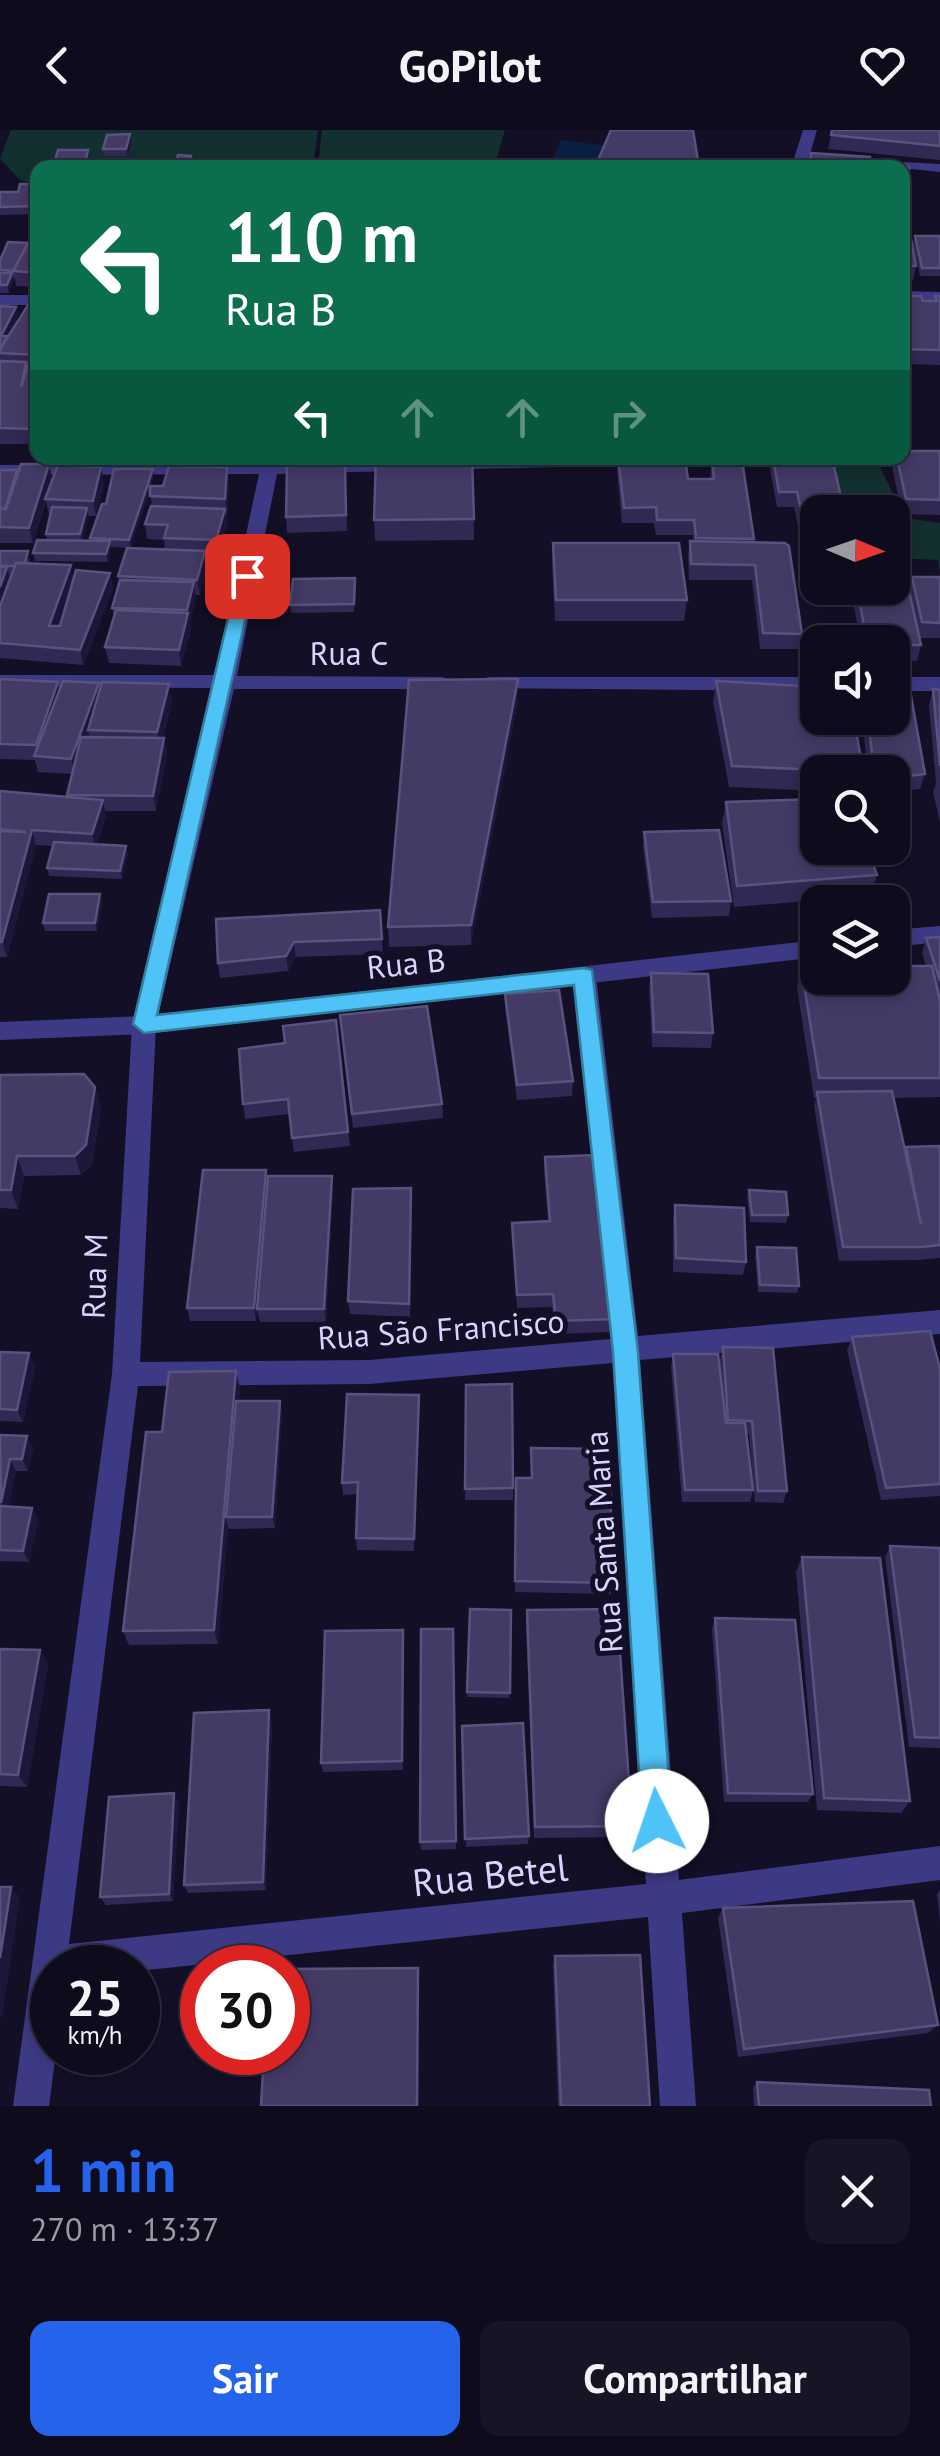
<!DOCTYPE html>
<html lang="pt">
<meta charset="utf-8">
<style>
body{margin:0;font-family:"PT Sans",sans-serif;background:#171425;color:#f1f3f6;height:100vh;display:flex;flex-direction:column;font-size:38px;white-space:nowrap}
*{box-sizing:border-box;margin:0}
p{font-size:32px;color:#9b9ba3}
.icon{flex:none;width:55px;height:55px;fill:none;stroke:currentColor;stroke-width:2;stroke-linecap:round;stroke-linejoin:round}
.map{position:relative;height:1976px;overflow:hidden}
.sheet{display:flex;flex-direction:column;background:#0e0b1c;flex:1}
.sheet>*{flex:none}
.banner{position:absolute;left:30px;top:30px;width:880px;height:305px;border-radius:20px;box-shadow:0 5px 15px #0003,0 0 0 2px #2e2b3b;background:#0b6e4f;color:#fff;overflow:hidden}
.needle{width:65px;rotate:92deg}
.controls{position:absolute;left:800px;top:365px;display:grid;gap:20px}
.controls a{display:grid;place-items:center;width:110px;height:110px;border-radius:20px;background:#0e0b1c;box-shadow:0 5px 15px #0003,0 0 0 2px #2e2b3b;font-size:50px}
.speed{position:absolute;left:30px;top:1815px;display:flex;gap:20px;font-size:50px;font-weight:700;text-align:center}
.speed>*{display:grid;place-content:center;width:130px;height:130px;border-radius:50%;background:#0e0b1c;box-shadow:0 5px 15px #0003,0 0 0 2px #2e2b3b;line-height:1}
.speed small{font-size:25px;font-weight:400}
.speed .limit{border:15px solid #d22;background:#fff;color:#111}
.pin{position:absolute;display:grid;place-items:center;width:85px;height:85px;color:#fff;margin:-42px;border-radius:20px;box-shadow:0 5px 15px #0006}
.me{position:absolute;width:110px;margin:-55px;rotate:356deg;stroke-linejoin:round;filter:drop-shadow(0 0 8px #0008)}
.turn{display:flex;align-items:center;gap:35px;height:210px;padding:0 30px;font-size:45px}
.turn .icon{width:130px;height:130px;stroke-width:2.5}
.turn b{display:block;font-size:70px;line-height:85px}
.lanes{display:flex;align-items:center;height:95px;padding:0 30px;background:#0003;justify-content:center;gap:50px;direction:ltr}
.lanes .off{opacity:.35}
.round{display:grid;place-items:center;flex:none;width:105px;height:105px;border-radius:20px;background:#171425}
.head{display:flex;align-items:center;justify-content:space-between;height:170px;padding:0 30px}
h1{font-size:60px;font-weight:800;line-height:75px;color:#2563eb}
.cta{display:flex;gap:20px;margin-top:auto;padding:20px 30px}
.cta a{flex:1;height:115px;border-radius:20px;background:#2563eb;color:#fff;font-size:40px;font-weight:800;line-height:115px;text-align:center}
.cta a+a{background:#171425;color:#f1f3f6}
header{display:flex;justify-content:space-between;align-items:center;height:130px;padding:0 30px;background:#0e0b1c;font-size:45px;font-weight:800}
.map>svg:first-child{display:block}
.green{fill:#12302f}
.water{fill:#0a1f44}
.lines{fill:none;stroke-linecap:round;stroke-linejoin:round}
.minor{fill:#3d3a85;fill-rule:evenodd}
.tertiary{fill:#3d3a85;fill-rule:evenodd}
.wall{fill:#312854;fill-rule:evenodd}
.shaded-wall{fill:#1d163a}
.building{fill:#433a66;stroke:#5a527e;stroke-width:2.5}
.route{fill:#4fc3f7;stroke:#337fa1;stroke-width:2.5}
.labels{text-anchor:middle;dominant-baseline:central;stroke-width:10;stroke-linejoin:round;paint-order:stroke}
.street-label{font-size:32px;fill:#d9d4ff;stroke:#130f26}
.near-street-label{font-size:38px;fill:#d9d4ff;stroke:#130f26}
</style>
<header><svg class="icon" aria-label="back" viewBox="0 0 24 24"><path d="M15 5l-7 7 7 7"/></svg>GoPilot<svg class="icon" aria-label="heart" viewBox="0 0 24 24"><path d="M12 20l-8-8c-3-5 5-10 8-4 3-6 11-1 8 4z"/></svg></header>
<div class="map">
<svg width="940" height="1976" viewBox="0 0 940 1976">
<rect width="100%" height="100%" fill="#130f26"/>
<g class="green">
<polygon points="11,0 318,0 313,37 38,38 37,55 20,50 0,29"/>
<polygon points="322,0 505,0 494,37 318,37"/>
<polygon points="879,335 905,388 940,393 940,443 938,430 893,428 892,382 843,382 835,336"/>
</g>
<polygon class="water" points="561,10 608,16 599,37 549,38"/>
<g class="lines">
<g class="minor">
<polygon points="803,0 817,0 809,27 940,34 940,42 902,38 791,38"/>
<polygon points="902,161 940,162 940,172 902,171"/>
<rect x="0" y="165" width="38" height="10"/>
<path d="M263,328H279V333L719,328L710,333L277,344L237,546L443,547L453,553L443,559H234L156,895L140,1232L369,1230L611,1209L572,846L584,837L596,846L638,1206L940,1180V1204L640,1230L679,1750L940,1716V1750L682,1783L696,1976H660L648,1787L138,1841V1838H52V1922H56L49,1976H13L112,1244L132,895L214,558L0,557V545H216L259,344L0,345V335L261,334ZM613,1233L646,1754L69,1814L138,1256L369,1254Z"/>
<polygon points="488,547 818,547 818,561 481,558 478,553"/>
<rect x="892" y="547" width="48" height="14"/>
</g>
<g class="tertiary">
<polygon points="940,796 940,812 892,817 892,800"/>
<polygon points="818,810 818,827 144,904 0,910 0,892 144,886"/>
</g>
</g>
<g class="wall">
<polygon points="832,0 940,0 940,30 828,19"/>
<polygon points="130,4 132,12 128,26 104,26 103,19"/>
<polygon points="902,38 909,53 907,60 902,60"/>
<polygon points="38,54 38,84 0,85 0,62 18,62"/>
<polygon points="38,96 38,157 16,156 15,149 13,149 9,163 0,163 0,130 28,113"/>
<polygon points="902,102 916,136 913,150 902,150"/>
<polygon points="915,106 940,106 940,146 920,146 913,114"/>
<polygon points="902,166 923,171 934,171 935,166 940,166 940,235 902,234"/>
<polygon points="38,173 38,314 0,314 0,176 16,177 18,185 7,206 8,206"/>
<polygon points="940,321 940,385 902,384 892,336 894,328"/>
<polygon points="618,328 688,349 710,349 712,330 754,409 754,412 802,504 799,519 760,519 752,450 689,450 688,426 690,411 693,411 693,405 656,405 654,393 622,393 617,340"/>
<polygon points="772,328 832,328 843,382 818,382 818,396 798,396 794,377 777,377 770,340"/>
<path d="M227,337L229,352L227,385H226L227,394L218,426L206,425L207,436L200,465H196L190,493L191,499L181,536L109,533L105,517L114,487L112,478L119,452L118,446L127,418L111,417L108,432L35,431L33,423L47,410L46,404L50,385H49L46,371L33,413H0V340L52,349L104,353L96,386H88L82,411H90V408L106,374L153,339L154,347L151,356H163ZM150,360L152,376L145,394L147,409L164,410L165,419L130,418Z"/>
<polygon points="346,349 347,401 287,403 286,387"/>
<polygon points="474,389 474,410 375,411 374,390"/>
<polygon points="553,413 687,470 684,491 555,491 552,434"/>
<polygon points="0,421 30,429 29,433 74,448 110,443 113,459 83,535 0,528"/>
<polygon points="912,447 940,447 940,508 919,508 921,515 917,531 892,531 892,512 861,512 851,462 852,458 892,458 909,461"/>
<polygon points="356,456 354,482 291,483 290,475"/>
<polygon points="0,549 58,552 59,560 100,559 172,569 163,608 164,608 167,623 156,681 105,681 106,685 97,715 128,724 122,749 49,746 47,738 53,716 36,715 7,827 0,827 0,661 67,667 72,644 38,642 35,630 0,629"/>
<polygon points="518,549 518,570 471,815 389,817 388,797"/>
<polygon points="716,551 863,642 818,642 818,661 729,657 713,572"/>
<polygon points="933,559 940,560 940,692 933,662 936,653 929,575"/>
<polygon points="862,588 892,588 925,644 920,659 892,663 892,642 868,642"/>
<polygon points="726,672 877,745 871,766 734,777 722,693"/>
<polygon points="644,702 731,771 729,786 652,788 643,717"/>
<polygon points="102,772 97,801 45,801 43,793"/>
<polygon points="380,780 383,824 296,827 288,841 220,848 218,833"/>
<polygon points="940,807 940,967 894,968 905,1020 940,1016 940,1128 918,1130 839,1131 814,976 816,968 814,968 797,857 801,836 926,836 922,823 926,808"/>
<polygon points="651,843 713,903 711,918 652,917 649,858"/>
<polygon points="505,864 573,951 572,966 517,970 505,878"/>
<polygon points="340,885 442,974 443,988 353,998"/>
<polygon points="336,890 350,1016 294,1022 289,984 245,989 243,974 285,913"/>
<polygon points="0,945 95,957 101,977 92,1034 81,1045 24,1046 18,1079 0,1078"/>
<polygon points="545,1027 615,1189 613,1202 555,1204 552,1177 517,1178 512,1093 548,1091 544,1041"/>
<polygon points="266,1040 268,1050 333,1060 326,1192 260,1192 257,1180 256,1191 190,1191 187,1178"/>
<polygon points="749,1060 788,1085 786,1093 750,1092 747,1068"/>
<polygon points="412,1071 410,1187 350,1184 348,1171"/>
<polygon points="675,1075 746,1132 743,1145 673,1142 673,1089"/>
<polygon points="757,1117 799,1156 797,1163 758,1162 755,1125"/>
<polygon points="852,1207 940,1239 940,1366 881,1370 847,1220"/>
<polygon points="723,1217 787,1361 783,1373 755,1372 749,1304 747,1303 753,1360 750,1372 682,1372 671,1237 673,1224 722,1266 720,1230"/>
<polygon points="0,1222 35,1236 23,1292 0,1291"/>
<polygon points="466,1255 513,1358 513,1370 465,1370"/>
<polygon points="240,1258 239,1271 280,1271 282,1283 275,1398 229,1399 228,1397 218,1514 129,1515 123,1501 162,1302"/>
<polygon points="419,1265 414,1421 357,1420 356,1408 358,1364 343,1365 342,1353"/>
<polygon points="0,1305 33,1318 28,1341 16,1341 8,1377 32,1378 38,1390 29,1432 0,1431"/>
<polygon points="531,1318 613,1453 611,1464 515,1462 516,1348 531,1348"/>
<polygon points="890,1416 940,1418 940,1618 909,1617 885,1427"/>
<polygon points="802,1427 910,1671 901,1683 817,1680 796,1442"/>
<polygon points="470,1479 511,1480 509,1568 467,1567"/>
<polygon points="527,1480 632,1696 629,1707 534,1708 526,1495"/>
<polygon points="715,1488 813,1664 808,1672 724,1672 712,1499"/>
<polygon points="453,1499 456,1719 421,1720 420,1712"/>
<polygon points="403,1500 403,1640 323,1642 321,1633"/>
<polygon points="0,1519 40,1520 48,1534 27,1657 0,1656"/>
<polygon points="272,1590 266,1760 188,1763 184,1755"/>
<polygon points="462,1596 529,1706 528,1714 466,1717"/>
<polygon points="179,1672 173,1771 106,1775 100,1767"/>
<polygon points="940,1760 940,1791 937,1764"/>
<polygon points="723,1778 938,1895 928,1903 738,1927 718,1788"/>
<polygon points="555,1826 650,1976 558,1976 553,1835"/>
<polygon points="757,1952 931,1976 754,1976 753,1957"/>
</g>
<g class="shaded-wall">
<polygon points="130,4 132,12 128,26 126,19"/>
<polygon points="12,143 14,151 9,163 7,155"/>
<polygon points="16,177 18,185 4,212 2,204"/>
<polygon points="49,334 52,349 33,413 29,398"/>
<polygon points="101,337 104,353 96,386 93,371"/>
<polygon points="227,337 229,352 227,385 225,369"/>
<polygon points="153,339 154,347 130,418 129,410"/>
<polygon points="87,378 88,386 82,412 80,404"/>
<polygon points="225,379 227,394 218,426 216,410"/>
<polygon points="110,411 111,419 108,432 106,424"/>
<polygon points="205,421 207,436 200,465 197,450"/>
<polygon points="71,435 74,450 53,512 49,496"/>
<polygon points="7,437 11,452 0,485 0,457"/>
<polygon points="110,443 113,459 83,535 80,520"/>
<polygon points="194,452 196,467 190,493 191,499 181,536 179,520"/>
<polygon points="518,549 518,570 471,815 471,795"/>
<polygon points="58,552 61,568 39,627 36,615"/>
<polygon points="99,553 102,569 88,600 89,605 75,645 71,629"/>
<polygon points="169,554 172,569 160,618 157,602"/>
<polygon points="164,608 167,623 156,681 153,666"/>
<polygon points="103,670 106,685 96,719 92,704"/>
<polygon points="32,700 36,715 7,827 2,812"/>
<polygon points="126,716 128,724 122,749 120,741"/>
<polygon points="100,764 102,772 97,801 95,793"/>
<polygon points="294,812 296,827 288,841 286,826"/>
<polygon points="95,957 101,977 92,1034 81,1045 75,1026"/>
<polygon points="17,1026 24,1046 18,1079 11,1060"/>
<polygon points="266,1040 268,1054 256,1191 254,1178"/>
<polygon points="332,1046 333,1060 326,1192 324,1179"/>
<polygon points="29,1223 35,1236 23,1292 17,1280"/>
<polygon points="236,1241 240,1258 229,1387 226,1387 228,1397 218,1514 214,1500"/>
<polygon points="419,1265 420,1277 414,1421 414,1409"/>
<polygon points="280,1271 282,1283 275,1398 272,1387"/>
<polygon points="27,1306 33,1318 28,1341 22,1329"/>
<polygon points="10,1329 16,1341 7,1385 1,1373"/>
<polygon points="32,1378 38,1390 29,1432 23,1421"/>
<polygon points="403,1500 404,1510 403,1640 402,1631"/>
<polygon points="40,1520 48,1534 27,1657 18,1645"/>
<polygon points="269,1580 272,1590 266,1760 263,1752"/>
<polygon points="174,1663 179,1672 173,1771 169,1764"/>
<polygon points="11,1757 20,1768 2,1888 0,1887 0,1828"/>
<polygon points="418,1838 419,1976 417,1976"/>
</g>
<g class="building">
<polygon points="611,0 693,0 699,37 595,37"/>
<polygon points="832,0 940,0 940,16 831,5"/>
<polygon points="130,4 126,19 103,19 107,5"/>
<polygon points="58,20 88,20 84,37 53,37"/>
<polygon points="811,23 870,27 869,38 810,38"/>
<polygon points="178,25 191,26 188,38 174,38"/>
<polygon points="888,36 909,37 909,53 902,52 902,38 888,38"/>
<polygon points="20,54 38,54 37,76 0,77 0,62 18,62"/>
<polygon points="38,96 38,143 13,141"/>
<polygon points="902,102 910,103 916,136 902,135"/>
<polygon points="915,106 940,106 940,138 922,138"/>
<polygon points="8,112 28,113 13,141 0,140 0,130"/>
<polygon points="0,143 12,143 7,155 0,155"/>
<polygon points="902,166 921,166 923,171 937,171 935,166 940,166 940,220 902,219"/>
<polygon points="30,172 38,173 38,225 0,223 0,219"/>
<polygon points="0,176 16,177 2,204 0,204"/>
<polygon points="0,206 8,206 0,219"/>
<polygon points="30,229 38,229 38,299 0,298 0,231 26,232 21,257"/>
<polygon points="902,321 940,321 940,370 906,369 897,328 902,328"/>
<polygon points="376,328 472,328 474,389 374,390"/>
<polygon points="618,328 685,328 688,349 714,349 712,330 742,330 754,409 696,408 694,390 657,390 656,377 624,378"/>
<polygon points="773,328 832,328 844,380 801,380 797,362 779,362"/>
<polygon points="21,334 49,334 29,398 0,397 0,378 6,379"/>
<polygon points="345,334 346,385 286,387 287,336"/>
<polygon points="58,335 101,337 93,371 45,369"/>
<polygon points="169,336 227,337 225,369 150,366 150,356 163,356"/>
<polygon points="114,339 153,339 129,410 90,408 102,374 106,374"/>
<polygon points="0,340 17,340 5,379 0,378"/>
<polygon points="151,376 225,379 216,410 164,408 168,395 145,394"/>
<polygon points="52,377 87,378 80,404 46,404"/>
<polygon points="37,410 110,411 106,424 33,423"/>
<polygon points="690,411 785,413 789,416 802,504 763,503 755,435 691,434"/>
<polygon points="553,413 679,413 687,470 556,470"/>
<polygon points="127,418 205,421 197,450 118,446"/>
<polygon points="0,421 28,421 25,433 16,433 15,436 0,436"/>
<polygon points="16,433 71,435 49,496 60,496 76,440 110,443 80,520 0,513 0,476"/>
<polygon points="0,437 7,437 0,457"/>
<polygon points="892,447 906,447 921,515 892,515 892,512 867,512 857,458 892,458"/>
<polygon points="912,447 940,447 940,493 922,492"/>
<polygon points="355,448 354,474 290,475 293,449"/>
<polygon points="120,450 194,452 187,480 112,478"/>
<polygon points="116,480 188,483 179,520 105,517"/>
<polygon points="0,549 58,552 36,615 0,614"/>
<polygon points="518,549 471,795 388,797 409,550"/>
<polygon points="63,551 99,553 71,629 34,626"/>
<polygon points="716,551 818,557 818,588 854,588 863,642 732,636"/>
<polygon points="102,552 169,554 157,602 88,600"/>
<polygon points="933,559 940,560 940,636"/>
<polygon points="892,560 910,560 925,644 892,648 892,642 874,642 868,588 892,588"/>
<polygon points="81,607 164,608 153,666 67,665"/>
<polygon points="0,661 103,670 92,704 32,700 2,812 0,812 0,701 26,702 0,699"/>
<polygon points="818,669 818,718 867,718 877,745 737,756 726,672"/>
<polygon points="719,700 731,771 653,772 644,702"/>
<polygon points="54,712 126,716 120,741 47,738"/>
<polygon points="49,764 100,764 95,793 43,793"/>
<polygon points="380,780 382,809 294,812 286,826 218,833 216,789"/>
<polygon points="940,807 940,851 926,808"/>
<polygon points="801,836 818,836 818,848 892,848 892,836 932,836 940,871 940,948 819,948"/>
<polygon points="651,843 708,844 713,903 654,902"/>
<polygon points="559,860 573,951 517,955 505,864"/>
<polygon points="427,876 442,974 352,984 340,885"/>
<polygon points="336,890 348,1002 292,1008 288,969 243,974 239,919 285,913 283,896"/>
<polygon points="84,944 95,957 86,1015 75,1026 17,1026 11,1060 0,1060 0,945"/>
<polygon points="892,961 921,1094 906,1017 940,1016 940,1115 923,1117 843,1117 817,962"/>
<polygon points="597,1025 615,1189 556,1191 553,1164 517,1165 512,1093 550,1091 545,1027"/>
<polygon points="203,1040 266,1040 254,1178 187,1178"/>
<polygon points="268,1046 332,1046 324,1179 257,1179"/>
<polygon points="411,1058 409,1174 348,1171 353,1059"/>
<polygon points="749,1060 786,1062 788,1085 752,1085"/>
<polygon points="675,1075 744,1078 746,1132 676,1128"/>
<polygon points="757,1117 796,1118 799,1156 760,1155"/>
<polygon points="930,1201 940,1239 940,1354 886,1358 852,1207"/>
<polygon points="723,1217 773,1218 787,1361 758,1361 752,1291 728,1290"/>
<polygon points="0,1222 29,1223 17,1280 0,1279"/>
<polygon points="673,1224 718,1224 726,1293 745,1293 753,1360 685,1360"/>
<polygon points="236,1241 214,1500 123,1501 146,1302 162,1302 169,1242"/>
<polygon points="512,1254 513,1358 465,1359 466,1255"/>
<polygon points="347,1264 419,1265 414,1409 356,1408 358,1352 342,1353"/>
<polygon points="236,1271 280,1271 272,1387 226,1387"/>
<polygon points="0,1305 27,1306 22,1329 10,1329 1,1373"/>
<polygon points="531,1318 609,1319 613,1453 515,1451 516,1348 532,1348"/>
<polygon points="0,1376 32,1378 23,1421 0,1420"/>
<polygon points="890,1416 940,1418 940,1608 915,1607"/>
<polygon points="802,1427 880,1428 910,1671 824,1668"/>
<polygon points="470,1479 511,1480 510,1563 467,1562"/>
<polygon points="617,1479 632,1696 535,1697 527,1480"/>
<polygon points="715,1488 795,1490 813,1664 728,1663"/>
<polygon points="421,1499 453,1499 456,1711 420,1712"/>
<polygon points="403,1500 402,1631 321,1633 325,1501"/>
<polygon points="0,1519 40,1520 18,1645 0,1644"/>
<polygon points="269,1580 263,1752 184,1755 194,1583"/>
<polygon points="523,1593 529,1706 465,1709 462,1596"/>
<polygon points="174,1663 169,1764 100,1767 109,1667"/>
<polygon points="0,1757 11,1757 0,1828"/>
<polygon points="913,1771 938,1895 744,1919 723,1778"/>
<polygon points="640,1825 650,1976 561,1976 555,1826"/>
<polygon points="418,1838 417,1976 261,1976 264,1922 288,1922 288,1839"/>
<polygon points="757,1952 929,1960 931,1976 759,1976"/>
</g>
<polygon class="route" points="247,441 255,446 157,885 584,838 592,840 638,1222 672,1691 668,1702 657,1706 646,1702 642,1691 613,1222 574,855 144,903 133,894 238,446"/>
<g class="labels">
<g class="street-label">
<text x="349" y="523">Rua C</text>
<text transform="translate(406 833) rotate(-6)">Rua B</text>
<text transform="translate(94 1146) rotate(-88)">Rua M</text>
<text transform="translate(441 1199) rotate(-4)">Rua São Francisco</text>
<text transform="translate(603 1412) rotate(-94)">Rua Santa Maria</text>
</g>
<g class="near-street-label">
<text transform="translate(490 1744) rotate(-6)">Rua Betel</text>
</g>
</g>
</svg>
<div class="controls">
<a><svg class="needle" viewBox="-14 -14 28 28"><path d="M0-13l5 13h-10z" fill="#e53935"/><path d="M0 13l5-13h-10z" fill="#9b9ba3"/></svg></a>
<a><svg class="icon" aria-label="sound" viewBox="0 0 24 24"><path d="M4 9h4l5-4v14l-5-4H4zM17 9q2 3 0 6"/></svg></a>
<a><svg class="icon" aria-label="search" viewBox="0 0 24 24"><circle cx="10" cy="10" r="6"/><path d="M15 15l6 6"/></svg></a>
<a><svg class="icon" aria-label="layers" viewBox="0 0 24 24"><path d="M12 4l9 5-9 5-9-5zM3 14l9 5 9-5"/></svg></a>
</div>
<div class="speed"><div>25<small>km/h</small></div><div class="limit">30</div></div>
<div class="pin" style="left:247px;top:446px;background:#d93025"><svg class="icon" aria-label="arrive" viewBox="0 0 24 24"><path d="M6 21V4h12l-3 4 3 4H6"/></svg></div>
<svg class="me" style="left:657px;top:1691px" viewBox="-20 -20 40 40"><circle r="19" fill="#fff"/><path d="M0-13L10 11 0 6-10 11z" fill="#4fc3f7"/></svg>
<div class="banner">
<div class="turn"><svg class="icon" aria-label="left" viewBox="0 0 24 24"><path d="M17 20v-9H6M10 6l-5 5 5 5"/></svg><div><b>110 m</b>Rua B</div></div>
<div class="lanes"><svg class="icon" aria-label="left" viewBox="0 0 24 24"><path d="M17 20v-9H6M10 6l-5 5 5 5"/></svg><svg class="icon off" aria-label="ahead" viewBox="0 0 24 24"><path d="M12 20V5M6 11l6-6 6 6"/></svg><svg class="icon off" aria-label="ahead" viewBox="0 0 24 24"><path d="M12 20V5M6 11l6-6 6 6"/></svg><svg class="icon off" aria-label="right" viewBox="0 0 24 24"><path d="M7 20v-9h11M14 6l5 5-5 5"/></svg></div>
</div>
</div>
<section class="sheet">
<div class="head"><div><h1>1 min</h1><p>270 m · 13:37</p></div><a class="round"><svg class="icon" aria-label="close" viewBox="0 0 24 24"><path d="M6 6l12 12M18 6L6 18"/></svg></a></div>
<div class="cta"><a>Sair</a><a>Compartilhar</a></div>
</section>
